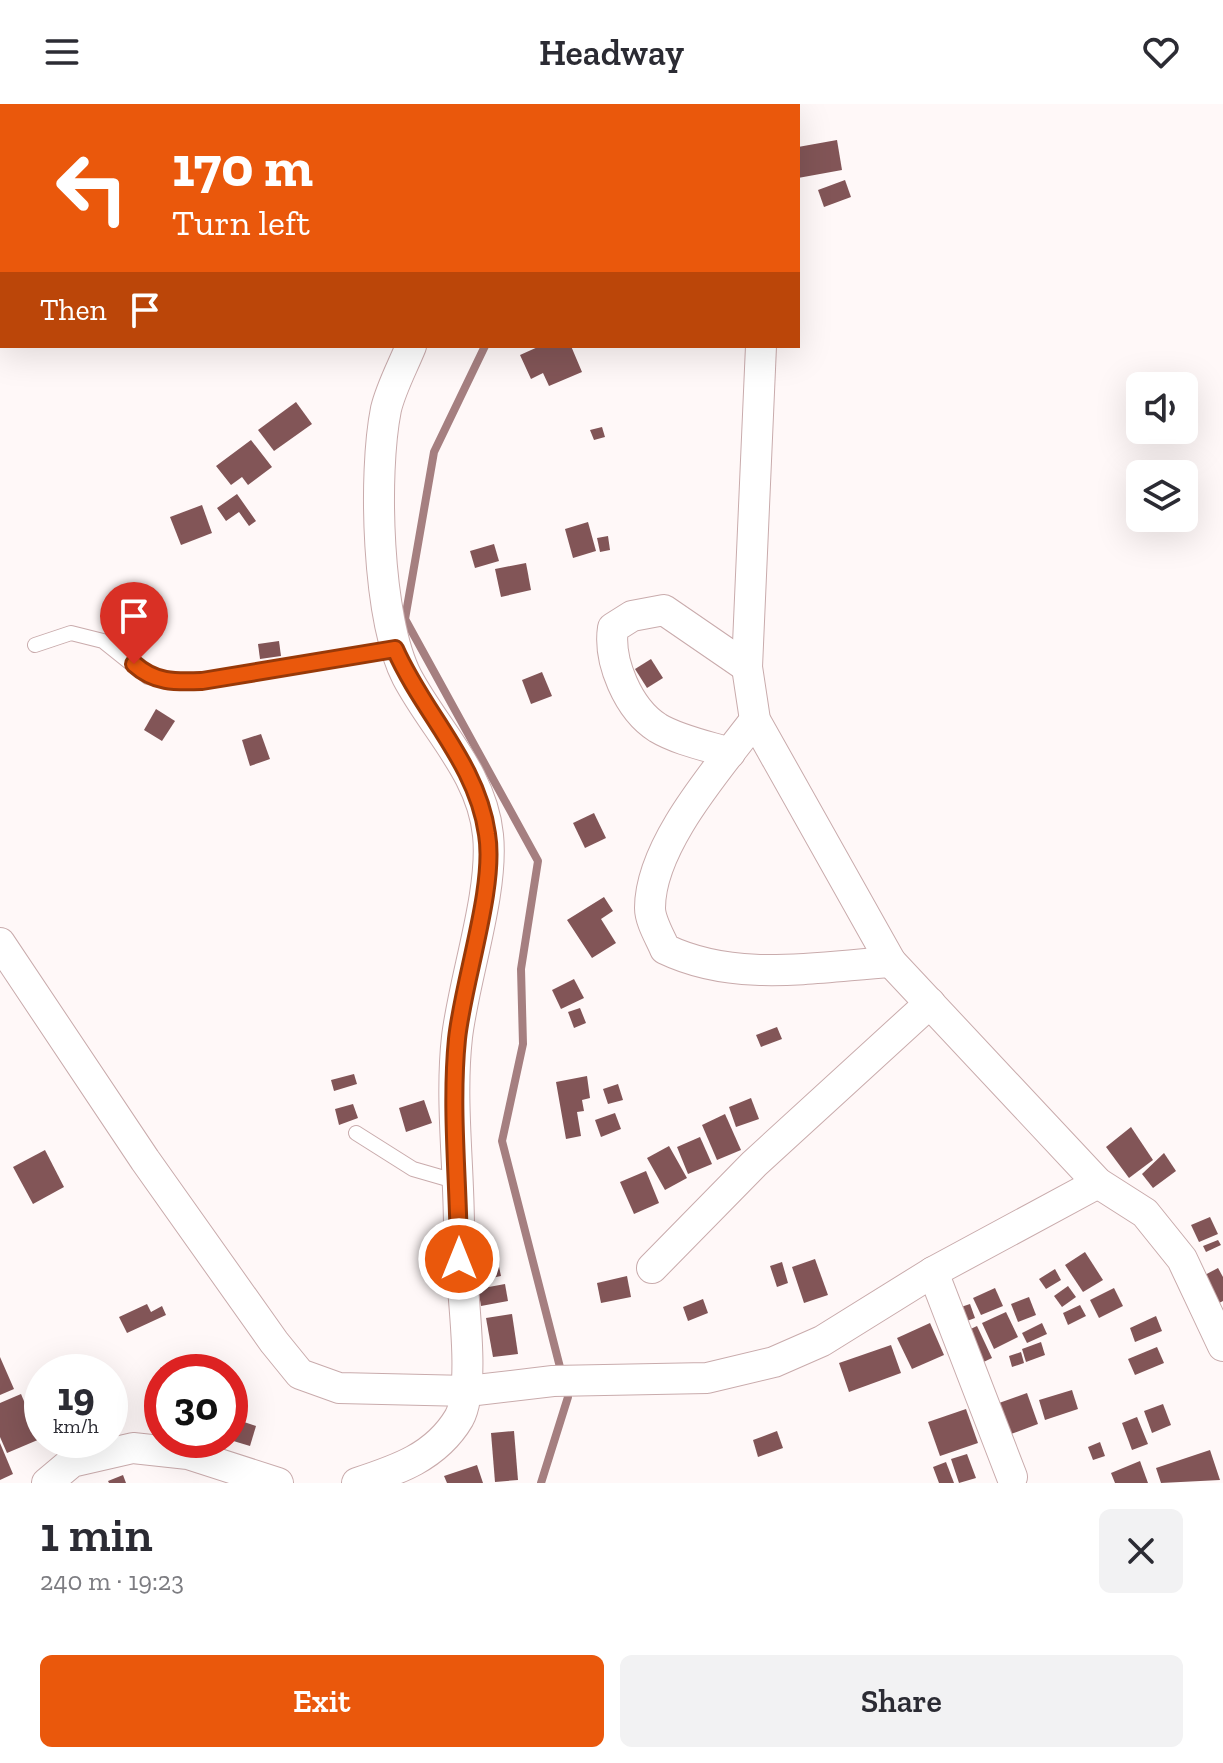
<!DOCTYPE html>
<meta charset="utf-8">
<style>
body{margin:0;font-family:"Zilla Slab",serif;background:#f2f2f3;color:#2b2b33;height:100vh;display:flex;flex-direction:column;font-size:30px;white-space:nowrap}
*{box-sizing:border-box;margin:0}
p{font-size:26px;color:#7c7c81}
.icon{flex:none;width:44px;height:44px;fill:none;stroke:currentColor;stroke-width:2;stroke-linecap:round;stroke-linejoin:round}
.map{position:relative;height:1379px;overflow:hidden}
.details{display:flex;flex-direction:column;background:#fff;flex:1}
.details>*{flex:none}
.banner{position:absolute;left:0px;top:0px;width:800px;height:244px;box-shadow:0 8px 32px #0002;background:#ea580c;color:#fff;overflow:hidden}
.buttons{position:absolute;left:1126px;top:268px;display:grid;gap:16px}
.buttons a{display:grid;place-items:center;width:72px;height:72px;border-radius:12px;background:#fff;box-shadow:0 8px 32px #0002;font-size:40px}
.speed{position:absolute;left:24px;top:1250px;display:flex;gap:16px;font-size:40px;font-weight:700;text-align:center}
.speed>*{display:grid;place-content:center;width:104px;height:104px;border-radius:50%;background:#fff;box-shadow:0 8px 32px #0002;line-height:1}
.speed small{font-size:20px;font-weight:400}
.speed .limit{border:12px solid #d22;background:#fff;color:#111}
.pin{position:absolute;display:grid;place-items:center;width:68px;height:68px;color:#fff;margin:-82px -34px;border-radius:50% 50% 50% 0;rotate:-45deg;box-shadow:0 0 8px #0007}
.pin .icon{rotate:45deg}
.me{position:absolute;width:88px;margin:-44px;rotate:0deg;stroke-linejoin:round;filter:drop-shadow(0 0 6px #0008)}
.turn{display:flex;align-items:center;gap:28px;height:168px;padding:0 40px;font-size:36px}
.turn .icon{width:104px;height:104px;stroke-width:2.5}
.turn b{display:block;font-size:56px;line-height:68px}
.then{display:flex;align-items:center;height:76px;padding:0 40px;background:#0003;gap:16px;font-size:30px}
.round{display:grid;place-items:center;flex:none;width:84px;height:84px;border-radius:12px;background:#f2f2f3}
.headline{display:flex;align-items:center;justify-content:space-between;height:136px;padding:0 40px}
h1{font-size:48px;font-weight:600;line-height:60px}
.action{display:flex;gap:16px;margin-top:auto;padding:16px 40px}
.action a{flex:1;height:92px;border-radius:12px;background:#ea580c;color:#fff;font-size:32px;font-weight:600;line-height:92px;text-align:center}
.action a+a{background:#f2f2f3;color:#2b2b33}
header{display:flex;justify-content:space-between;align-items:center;height:104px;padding:0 40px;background:#fff;font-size:36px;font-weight:600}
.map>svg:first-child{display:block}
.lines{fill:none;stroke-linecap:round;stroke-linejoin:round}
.stream{stroke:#a57f80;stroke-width:8}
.building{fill:#825557}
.service-casing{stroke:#c9abac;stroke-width:16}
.minor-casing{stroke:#c9abac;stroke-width:32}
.service{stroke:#fff;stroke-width:14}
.minor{stroke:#fff;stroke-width:30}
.route-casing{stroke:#983908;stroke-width:20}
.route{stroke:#ea580c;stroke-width:14}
</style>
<header><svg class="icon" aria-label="menu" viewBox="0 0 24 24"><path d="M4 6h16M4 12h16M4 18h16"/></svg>Headway<svg class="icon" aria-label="heart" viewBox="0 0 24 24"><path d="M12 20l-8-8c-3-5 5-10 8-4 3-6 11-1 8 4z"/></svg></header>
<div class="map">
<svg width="1223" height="1379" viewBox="0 0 1223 1379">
<rect width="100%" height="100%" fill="#fff8f8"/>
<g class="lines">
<g class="stream">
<polyline points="658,2 660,0"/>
<polyline points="485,242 434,348 405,515 538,757 521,865 523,940 502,1037 562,1271"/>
<polyline points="541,1379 568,1293 566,1284"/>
</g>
</g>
<g class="building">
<polygon points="837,36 842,66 798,74 798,43"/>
<polygon points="845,76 851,93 824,103 818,86"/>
<polygon points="540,242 571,242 582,268 549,282 543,269 531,275 520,251"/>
<polygon points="296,298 312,320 274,347 258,326"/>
<polygon points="602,323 605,333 594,336 590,326"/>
<polygon points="251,336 272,363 248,381 242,373 231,381 216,362"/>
<polygon points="237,390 256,417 249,422 239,408 226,417 217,404"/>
<polygon points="202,401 212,429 181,441 170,413"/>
<polygon points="588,418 596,447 573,454 565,425"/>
<polygon points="608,432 610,446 600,448 597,434"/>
<polygon points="494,440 499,457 475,464 470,447"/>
<polygon points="526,459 531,486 501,493 495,465"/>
<polygon points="279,537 281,552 260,555 258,540"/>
<polygon points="651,555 663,574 647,584 635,565"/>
<polygon points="542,568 552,592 531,600 522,576"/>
<polygon points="156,605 175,617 162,637 144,626"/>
<polygon points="261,630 270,655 250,662 242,636"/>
<polygon points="594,709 606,734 585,744 573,719"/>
<polygon points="604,793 613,807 601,815 616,839 592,854 567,816"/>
<polygon points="574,875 584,894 561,905 552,886"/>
<polygon points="580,904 586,919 574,924 568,908"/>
<polygon points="777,923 782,935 761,943 756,931"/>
<polygon points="354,970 357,980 334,987 331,976"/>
<polygon points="587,972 590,994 582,996 584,1007 577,1008 581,1032 566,1035 556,978"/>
<polygon points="618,980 623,996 608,1000 603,985"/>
<polygon points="751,994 759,1015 736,1023 729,1003"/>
<polygon points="424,996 432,1019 406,1028 399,1004"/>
<polygon points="353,1000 358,1014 339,1021 335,1005"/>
<polygon points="615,1009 621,1025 601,1033 595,1016"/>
<polygon points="725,1010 741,1046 717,1056 702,1021"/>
<polygon points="1131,1023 1153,1056 1129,1074 1106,1043"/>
<polygon points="700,1033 712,1060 688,1070 677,1043"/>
<polygon points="669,1042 687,1074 665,1086 647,1054"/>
<polygon points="45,1046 64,1083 33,1100 13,1063"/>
<polygon points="1164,1049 1176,1067 1153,1084 1142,1070"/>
<polygon points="646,1067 659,1099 634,1110 620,1078"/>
<polygon points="1210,1113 1218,1130 1199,1138 1191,1121"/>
<polygon points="1218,1136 1221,1141 1206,1148 1203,1142"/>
<polygon points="1085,1148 1103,1176 1083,1188 1065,1161"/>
<polygon points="497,1153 501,1172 477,1177 473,1158"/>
<polygon points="815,1155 828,1191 804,1199 792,1163"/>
<polygon points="782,1158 788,1179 777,1183 770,1162"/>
<polygon points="1218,1164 1223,1173 1223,1197 1217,1200 1201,1173"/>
<polygon points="1055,1165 1061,1176 1046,1185 1039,1175"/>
<polygon points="627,1172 631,1193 601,1199 597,1179"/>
<polygon points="505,1180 508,1197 481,1202 478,1185"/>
<polygon points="1068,1182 1076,1193 1062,1203 1054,1192"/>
<polygon points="995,1184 1003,1202 981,1211 973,1194"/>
<polygon points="1114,1184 1123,1202 1099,1214 1090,1196"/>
<polygon points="1029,1193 1036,1211 1018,1218 1011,1200"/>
<polygon points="703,1195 708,1209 688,1217 683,1203"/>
<polygon points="147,1200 151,1208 162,1202 166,1211 127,1229 119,1213"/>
<polygon points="970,1200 975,1214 967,1217 961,1203"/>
<polygon points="1080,1201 1086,1212 1068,1221 1063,1209"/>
<polygon points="1006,1208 1018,1233 994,1245 982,1219"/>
<polygon points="512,1210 518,1250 493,1253 486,1214"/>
<polygon points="1156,1212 1162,1227 1135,1238 1130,1224"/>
<polygon points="930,1219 944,1251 912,1265 897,1234"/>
<polygon points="1042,1219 1047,1230 1027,1239 1022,1229"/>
<polygon points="977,1222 992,1254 973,1263 958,1231"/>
<polygon points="1041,1238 1045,1251 1026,1258 1022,1245"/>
<polygon points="891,1241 901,1269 849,1288 839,1259"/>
<polygon points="1157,1243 1164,1259 1135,1271 1128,1255"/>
<polygon points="1021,1248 1024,1259 1012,1263 1009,1252"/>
<polygon points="191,1251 198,1267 162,1268 160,1264"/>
<polygon points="0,1253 14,1285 0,1291"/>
<polygon points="1072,1286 1078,1305 1045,1316 1039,1296"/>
<polygon points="1027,1289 1038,1320 1011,1330 999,1299"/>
<polygon points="21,1290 40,1335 7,1349 0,1333 0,1299"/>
<polygon points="1163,1300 1171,1321 1152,1329 1144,1307"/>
<polygon points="966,1305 978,1339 940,1352 928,1318"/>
<polygon points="1137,1313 1148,1340 1132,1346 1122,1319"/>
<polygon points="235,1315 256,1322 250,1342 230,1336"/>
<polygon points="514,1327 518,1376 495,1378 491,1329"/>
<polygon points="777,1327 783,1344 758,1353 753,1336"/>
<polygon points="1100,1338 1105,1352 1093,1356 1088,1343"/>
<polygon points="0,1339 13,1370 0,1376"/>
<polygon points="1210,1346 1220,1376 1161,1379 1156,1364"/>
<polygon points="967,1350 976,1374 959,1379 951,1355"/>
<polygon points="1140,1357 1148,1379 1115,1379 1111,1369"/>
<polygon points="946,1358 954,1379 939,1379 933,1363"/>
<polygon points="477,1361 483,1379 447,1379 444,1372"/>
<polygon points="123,1371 126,1379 109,1379 108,1377"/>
</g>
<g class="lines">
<defs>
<g id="service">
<polyline points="35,541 71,529 103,537 148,573 171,578 202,577 395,545"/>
<polyline points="356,1029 413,1065 458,1078"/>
</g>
<g id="minor">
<polyline points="744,0 744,2"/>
<polyline points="576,2 577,0"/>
<polyline points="0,210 2,210"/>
<polyline points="761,242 747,563 755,616 891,858 1098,1079 1145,1109 1182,1155 1223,1242"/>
<path d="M755,616C718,665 650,741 650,804C650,817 660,833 665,845C736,879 815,863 891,858"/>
<path d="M730,649C707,642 678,636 658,624C628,605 608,557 613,524L632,512L664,506L747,563"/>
<polyline points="0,839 145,1056 274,1238 300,1270 339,1284 468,1287 553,1277 707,1274 774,1258 822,1237 933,1168 1098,1079"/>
<polyline points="652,1164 754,1060 930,899"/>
<polyline points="933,1168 1012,1373"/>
<polyline points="47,1379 72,1358 133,1344 188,1350 278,1379"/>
<path d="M357,1379C397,1366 436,1353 459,1314C478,1280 459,1170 459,1125C459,1062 450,995 457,933C464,874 494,788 488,731C482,669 435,626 407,573C377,515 373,370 386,305C391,284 403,262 411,242"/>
</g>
</defs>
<use href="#service" class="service-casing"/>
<use href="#minor" class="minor-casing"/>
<use href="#service" class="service"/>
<use href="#minor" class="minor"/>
</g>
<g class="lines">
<defs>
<path id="route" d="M134,560C155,579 175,578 202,577L395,545C423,609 477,659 487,730C496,783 463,877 457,935C450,1006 459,1083 459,1155"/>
</defs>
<use href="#route" class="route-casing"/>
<use href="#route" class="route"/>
</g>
</svg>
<div class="buttons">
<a><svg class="icon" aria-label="sound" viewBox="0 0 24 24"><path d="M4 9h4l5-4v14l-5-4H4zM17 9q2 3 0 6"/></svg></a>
<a><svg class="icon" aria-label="layers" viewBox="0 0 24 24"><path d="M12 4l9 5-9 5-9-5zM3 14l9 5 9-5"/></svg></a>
</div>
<div class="speed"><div>19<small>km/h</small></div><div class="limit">30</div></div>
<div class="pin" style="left:134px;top:560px;background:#d93025"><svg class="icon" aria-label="arrive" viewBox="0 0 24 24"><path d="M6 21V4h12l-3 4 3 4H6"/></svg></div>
<svg class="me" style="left:459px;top:1155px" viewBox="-20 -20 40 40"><circle r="17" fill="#ea580c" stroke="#fff" stroke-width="3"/><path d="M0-11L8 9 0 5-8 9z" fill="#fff"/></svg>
<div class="banner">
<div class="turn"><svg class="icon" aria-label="left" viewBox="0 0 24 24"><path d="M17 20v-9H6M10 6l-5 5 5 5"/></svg><div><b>170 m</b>Turn left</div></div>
<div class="then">Then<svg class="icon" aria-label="arrive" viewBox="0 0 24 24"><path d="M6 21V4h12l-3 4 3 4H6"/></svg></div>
</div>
</div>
<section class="details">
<div class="headline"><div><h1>1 min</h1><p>240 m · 19:23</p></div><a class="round"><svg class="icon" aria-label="close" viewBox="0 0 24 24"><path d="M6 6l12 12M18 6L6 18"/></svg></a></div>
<div class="action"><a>Exit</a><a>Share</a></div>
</section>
